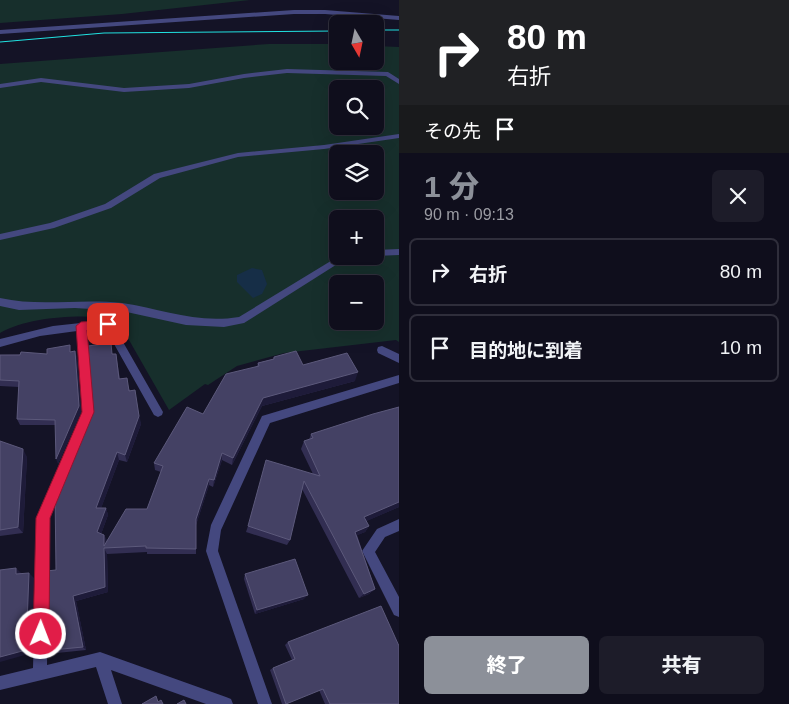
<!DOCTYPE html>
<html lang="ja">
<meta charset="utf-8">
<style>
body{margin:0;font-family:Helvetica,"Noto Sans JP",sans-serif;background:#1d1c29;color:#f1f3f6;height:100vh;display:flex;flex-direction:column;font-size:19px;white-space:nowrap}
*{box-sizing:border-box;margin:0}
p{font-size:16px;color:#9b9ca3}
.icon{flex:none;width:28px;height:28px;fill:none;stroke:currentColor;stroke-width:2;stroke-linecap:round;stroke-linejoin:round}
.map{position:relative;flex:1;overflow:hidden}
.side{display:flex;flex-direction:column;background:#0f0e1c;width:390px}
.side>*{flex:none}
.banner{background:#202124;color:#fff;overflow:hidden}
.needle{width:32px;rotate:171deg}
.buttons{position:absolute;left:329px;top:15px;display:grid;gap:10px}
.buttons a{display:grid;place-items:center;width:55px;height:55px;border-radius:8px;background:#0f0e1c;box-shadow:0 5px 20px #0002,0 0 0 1px #2f2e3b;font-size:25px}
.pin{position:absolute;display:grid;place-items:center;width:42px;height:42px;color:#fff;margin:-21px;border-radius:10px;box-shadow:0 2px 8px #0006}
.me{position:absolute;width:55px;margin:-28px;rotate:1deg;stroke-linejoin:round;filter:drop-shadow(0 0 4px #0008)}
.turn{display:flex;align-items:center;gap:18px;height:105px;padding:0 25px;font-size:22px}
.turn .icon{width:65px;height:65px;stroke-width:2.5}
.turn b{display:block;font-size:35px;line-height:42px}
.then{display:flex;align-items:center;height:48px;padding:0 25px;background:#0003;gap:10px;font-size:19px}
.round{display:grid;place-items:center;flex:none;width:52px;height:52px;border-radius:8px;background:#1d1c29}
.overview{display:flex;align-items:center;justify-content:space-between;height:85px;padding:0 25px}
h1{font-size:30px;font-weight:800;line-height:38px;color:#8c9099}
.action{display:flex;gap:10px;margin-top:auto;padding:10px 25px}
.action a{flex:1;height:58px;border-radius:8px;background:#8c9099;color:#fff;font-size:20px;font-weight:800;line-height:58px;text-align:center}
.action a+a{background:#1d1c29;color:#f1f3f6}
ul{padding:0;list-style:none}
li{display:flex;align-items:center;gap:15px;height:68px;margin:0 10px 8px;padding:0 15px;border:2px solid #2f2e3b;border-radius:8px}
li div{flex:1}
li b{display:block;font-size:19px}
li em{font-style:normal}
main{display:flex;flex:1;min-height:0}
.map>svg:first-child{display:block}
.green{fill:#172f2c;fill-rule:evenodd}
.water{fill:#162e47}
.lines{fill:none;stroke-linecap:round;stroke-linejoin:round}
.service{fill:#44487f;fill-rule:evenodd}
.minor{fill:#44487f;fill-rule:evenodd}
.tertiary{fill:#44487f;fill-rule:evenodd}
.tram{stroke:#21e2e1;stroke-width:1}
.wall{fill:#322e52}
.shaded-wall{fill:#1e1b39}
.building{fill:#444164;stroke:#5c597b}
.route{fill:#e11d48;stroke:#92132f}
</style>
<main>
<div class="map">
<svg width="399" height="704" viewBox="0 0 399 704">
<rect width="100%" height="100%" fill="#141326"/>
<g class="green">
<polygon points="0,0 250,0 122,14 0,23"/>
<path d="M269,44H337L338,61H375V46L399,47V342L396,340L284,353L237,366L208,385L205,384L169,410L117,319C82,314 31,316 0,333V64ZM338,89H375V126H338ZM338,154H375V191H338ZM338,219H375V256H338ZM338,284H375V321H338Z"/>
</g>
<polygon class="water" points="252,268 262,270 267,284 262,294 253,298 237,282 237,275"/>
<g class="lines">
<g class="service">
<polygon points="287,69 388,72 399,79 399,84 386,76 287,73 244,78 189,88 124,92 41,82 0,88 0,84 41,78 124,88 189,84 244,74"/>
<polygon points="399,134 399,138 324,149 238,157 160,178 111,208 54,228 0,240 0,234 50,223 105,204 154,174 238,153 324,145"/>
<polygon points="399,249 399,255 375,256 375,250"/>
<path d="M339,256H350L244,323L224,327L186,325L122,311L75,308L19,310L0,306V298C40,307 81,298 122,303C163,309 196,324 239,317Z"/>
</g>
<g class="minor">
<polygon points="108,320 111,321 163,412 162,415 158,417 154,415 105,328 86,330 93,412 49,518 47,665 100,652 226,697 231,699 233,704 206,704 111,670 122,704 108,704 96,667 0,690 0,676 33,668 37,518 83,412 77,331 40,336 0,347 0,339 53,326"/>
<polygon points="382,346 399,354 399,363 378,353 377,350 378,347"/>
<polygon points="399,375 399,383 270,423 221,530 218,551 272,704 258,704 206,551 211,525 262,416"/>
<polygon points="399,519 399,531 385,537 375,552 399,597 399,617 394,615 362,551 377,529"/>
</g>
<polygon class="tertiary" points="294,10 325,10 399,16 399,20 325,14 294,14 0,34 0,30"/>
<g class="tram">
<polyline points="375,30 399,30"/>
<polyline points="0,42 104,33 338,31"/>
</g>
</g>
<g class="wall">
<polygon points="72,352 77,357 81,412 58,464 56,425 20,425 17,419 19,387 0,386 0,355 47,354"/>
<polygon points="113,354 116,354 120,379 130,390 141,424 127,462 119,460 101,508 106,508 108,515 101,534 104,535 107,542 147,509 161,472 155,470 154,463 203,414 257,366 258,363 273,359 274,357 303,365 355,381 262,406 232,465 222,460 213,487 209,485 196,525 196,554 147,554 147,552 107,554 108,592 76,601 86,650 57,653 52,650 53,647 49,648 44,645 56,570"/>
<polygon points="399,407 399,507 366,521 369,526 365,532 357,535 375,589 369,594 359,598 302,489 290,540 287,545 246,532 248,526 313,474 301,449 304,441 309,440 311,434"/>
<polygon points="0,441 27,457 23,533 0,536"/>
<polygon points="245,574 304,599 255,614 244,579"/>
<polygon points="288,642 399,704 325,704 319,690 286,704 282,704 270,670 273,668 292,660 285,645"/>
</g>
<g class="shaded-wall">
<polygon points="75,351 77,357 81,412 58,464 56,459"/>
<polygon points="358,372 355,381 262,406 232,465 233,458 263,398"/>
<polygon points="135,390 141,424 127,462 125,455"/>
<polygon points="23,449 27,457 23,533 18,527"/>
<polygon points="117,452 119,460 99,514 96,508"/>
<polygon points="222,453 222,460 213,487 214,480"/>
<polygon points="209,479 209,485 196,525 196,554 196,519"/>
<polygon points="399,502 399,507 360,524 364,517"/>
<polygon points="106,508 108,515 100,537 97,532"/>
<polygon points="369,526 365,532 351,538 355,532"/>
<polygon points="104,535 107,540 107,548 104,546"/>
<polygon points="104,548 107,554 108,592 76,601 86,650 83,647 73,596"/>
<polygon points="16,568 21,573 21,579 16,574"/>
<polygon points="29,573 34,578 32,653 0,662 0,657"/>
<polygon points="375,589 369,594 359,598 364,594"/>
<polygon points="308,595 304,599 255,614 257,610"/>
<polygon points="53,643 57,646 49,648 44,645"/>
</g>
<g class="building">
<polygon points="111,343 112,354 116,354 119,379 127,378 129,391 135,390 139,416 125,455 117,452 96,508 106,508 97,532 104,535 104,546 126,509 147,509 163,466 154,463 187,407 203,414 226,374 259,366 258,363 274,359 274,357 296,351 303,365 347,353 358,372 263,398 233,458 222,453 214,480 209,479 196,519 196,549 146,548 146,546 104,548 105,587 73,596 83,647 52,650 53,643 44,645 46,571 56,570 55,492 92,405 88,346"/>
<polygon points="70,345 70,352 75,351 79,406 56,459 55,420 17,419 19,381 0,380 0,355 20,355 21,352 47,354 47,349"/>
<polygon points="399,407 399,502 364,517 369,526 355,532 375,589 364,594 304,481 290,540 248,526 266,460 320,476 304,441 313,438 311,434 373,414"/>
<polygon points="0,441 23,449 18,527 0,530"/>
<polygon points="295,559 308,595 257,610 245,574"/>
<polygon points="16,568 16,574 29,573 26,650 0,657 0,570"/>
<polygon points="381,606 399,646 399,704 330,704 323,689 286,704 273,668 295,659 288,642"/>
<polygon points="156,696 158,702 161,700 163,704 142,704"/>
<polygon points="184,700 186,704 177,704"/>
</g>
<polygon class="route" points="108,320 112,321 112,327 87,330 94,412 50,518 49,634 46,639 41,642 35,639 33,634 36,518 82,412 76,326 81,322"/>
</svg>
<div class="buttons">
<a><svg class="needle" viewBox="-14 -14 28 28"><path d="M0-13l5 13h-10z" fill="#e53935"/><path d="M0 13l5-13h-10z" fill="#9b9ca3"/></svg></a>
<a><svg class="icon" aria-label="search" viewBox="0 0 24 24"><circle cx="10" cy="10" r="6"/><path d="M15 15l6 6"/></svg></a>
<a><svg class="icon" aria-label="layers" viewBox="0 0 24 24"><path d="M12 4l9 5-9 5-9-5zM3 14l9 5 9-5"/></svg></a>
<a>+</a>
<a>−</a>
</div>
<div class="pin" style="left:108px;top:324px;background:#d93025"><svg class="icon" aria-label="arrive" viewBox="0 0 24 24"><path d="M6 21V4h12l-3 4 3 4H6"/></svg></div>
<svg class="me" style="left:41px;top:634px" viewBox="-20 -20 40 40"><circle r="17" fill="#e11d48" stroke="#fff" stroke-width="3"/><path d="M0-11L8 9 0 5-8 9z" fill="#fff"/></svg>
</div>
<section class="side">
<div class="banner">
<div class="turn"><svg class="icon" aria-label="right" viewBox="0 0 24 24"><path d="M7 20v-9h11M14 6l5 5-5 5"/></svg><div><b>80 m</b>右折</div></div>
<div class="then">その先<svg class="icon" aria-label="arrive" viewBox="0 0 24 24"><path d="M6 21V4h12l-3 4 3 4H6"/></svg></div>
</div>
<div class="overview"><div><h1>1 分</h1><p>90 m · 09:13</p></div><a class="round"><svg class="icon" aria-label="close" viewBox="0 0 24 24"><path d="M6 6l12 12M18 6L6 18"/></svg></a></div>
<ul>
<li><svg class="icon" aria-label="right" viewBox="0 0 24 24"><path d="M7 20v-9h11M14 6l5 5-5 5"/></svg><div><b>右折</b></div><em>80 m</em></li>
<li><svg class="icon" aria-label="arrive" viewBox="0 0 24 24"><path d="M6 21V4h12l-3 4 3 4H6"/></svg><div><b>目的地に到着</b></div><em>10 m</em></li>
</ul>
<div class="action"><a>終了</a><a>共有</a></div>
</section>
</main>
